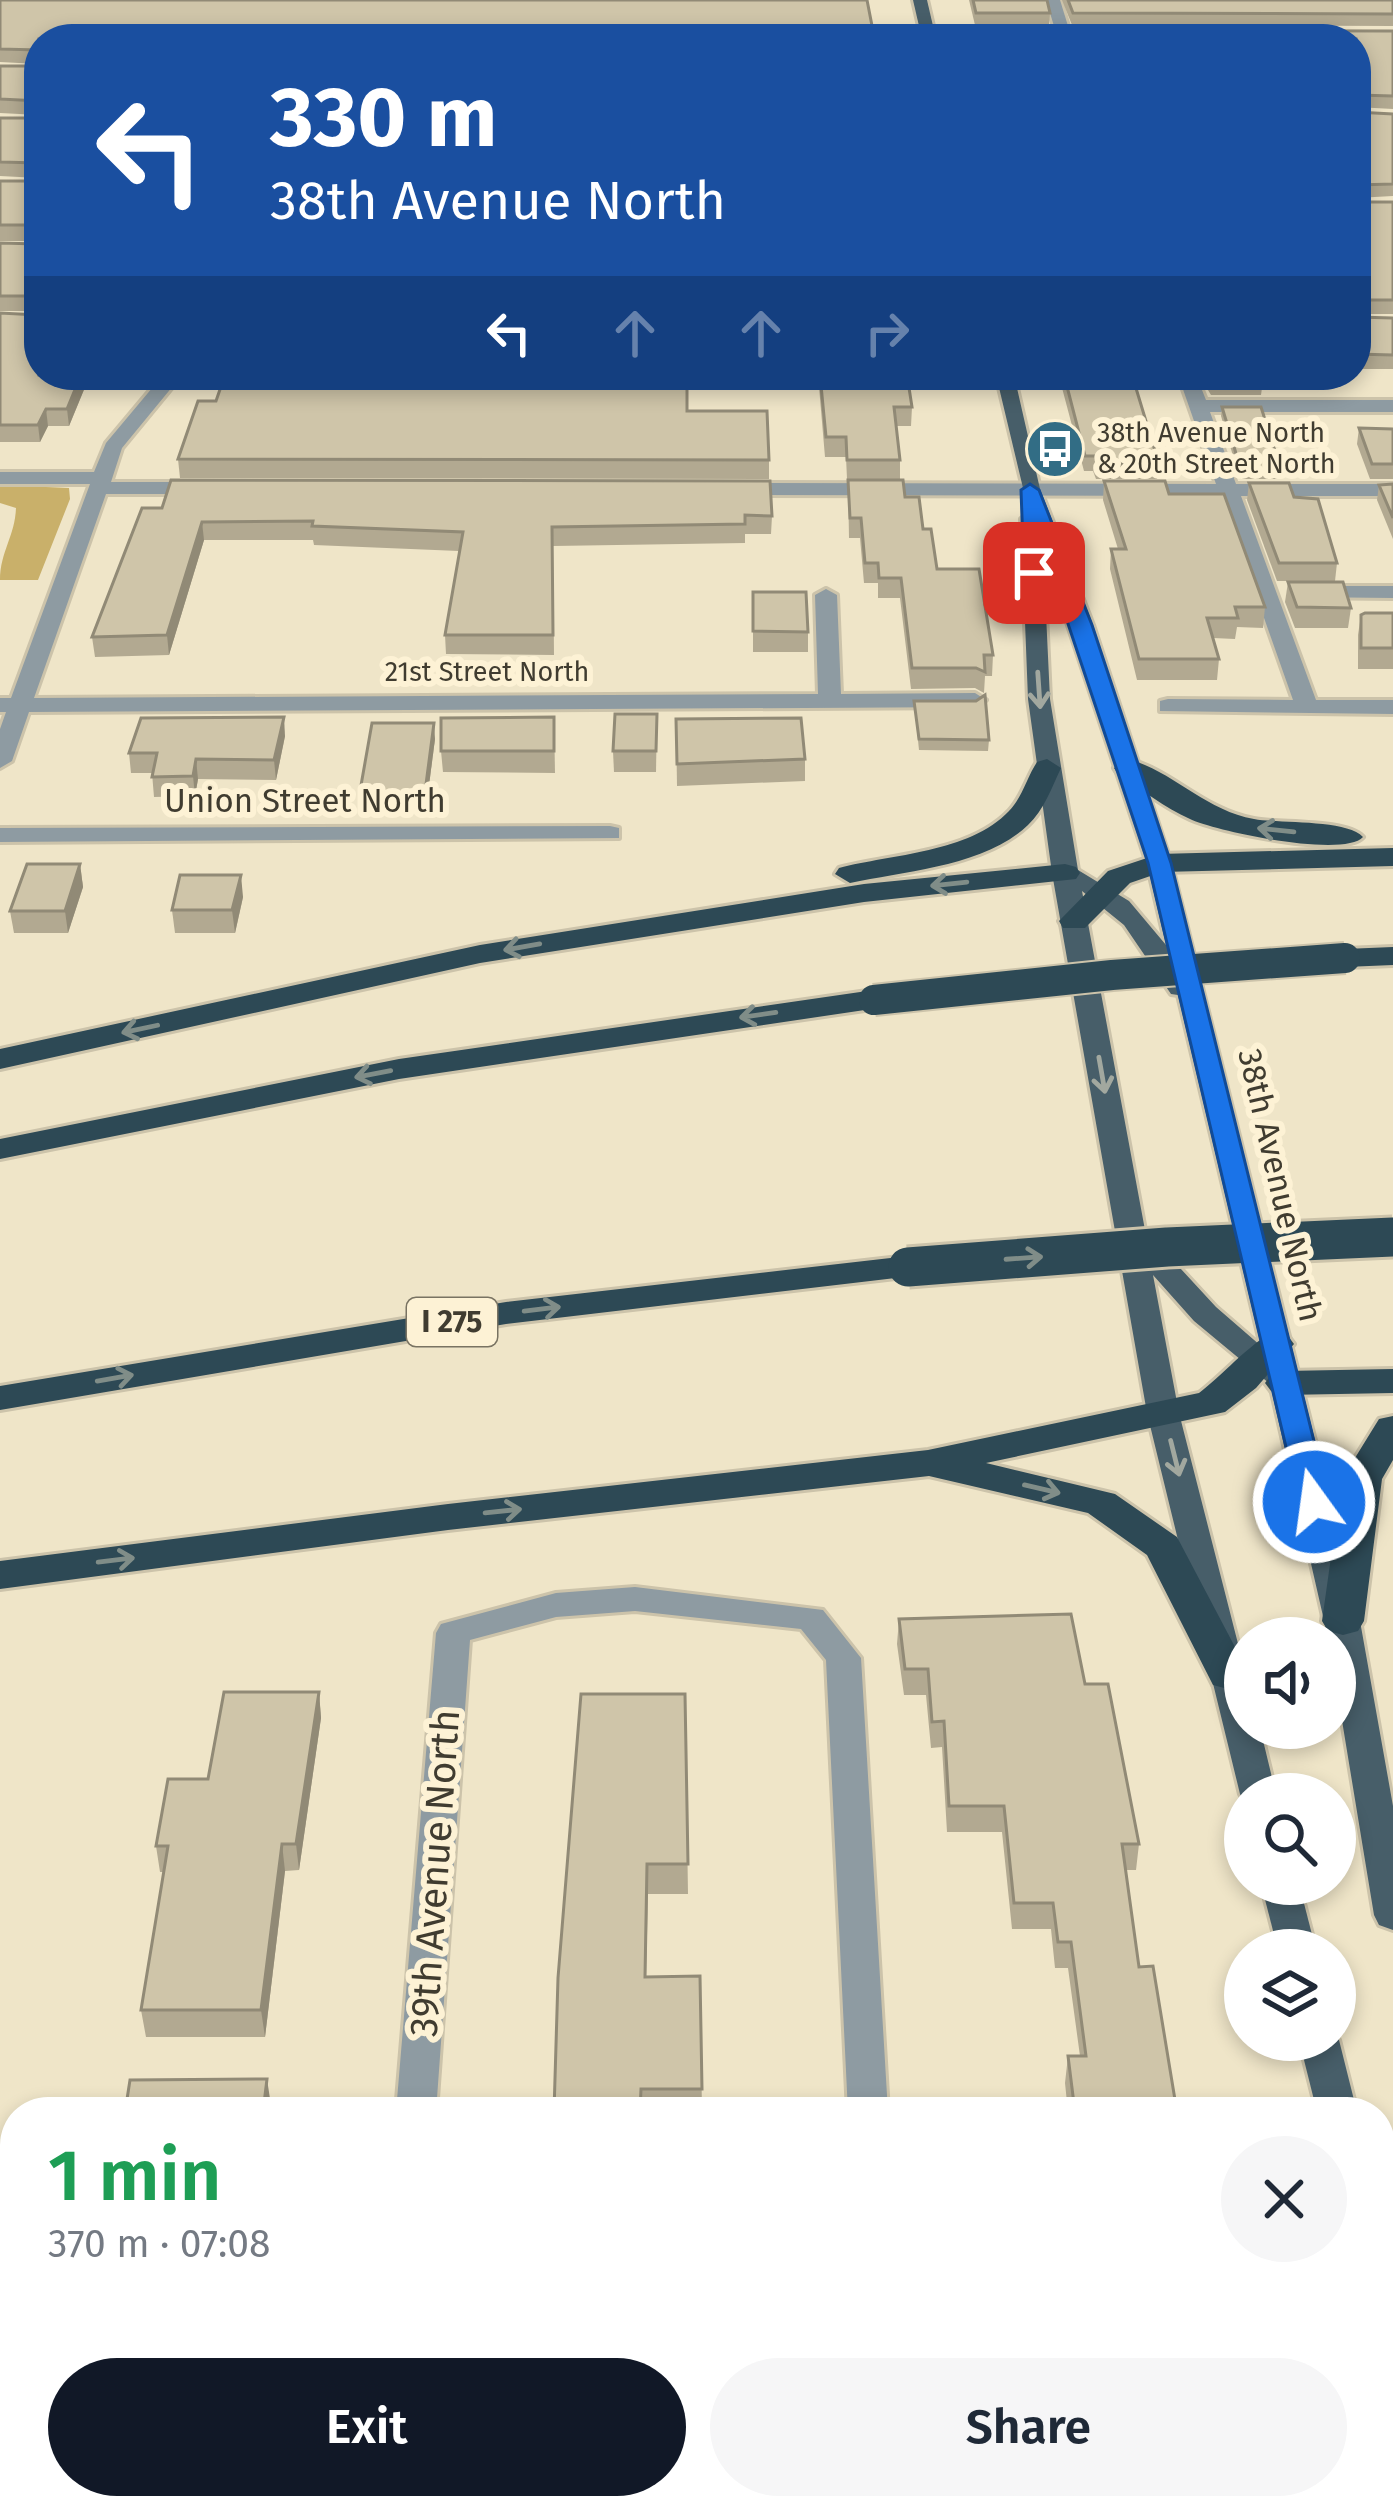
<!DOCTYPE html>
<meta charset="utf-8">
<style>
body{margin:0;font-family:"Fira Sans",sans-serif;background:#f6f6f7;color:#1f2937;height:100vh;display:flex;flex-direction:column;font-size:45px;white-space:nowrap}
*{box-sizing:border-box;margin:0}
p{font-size:39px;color:#747a83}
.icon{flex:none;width:66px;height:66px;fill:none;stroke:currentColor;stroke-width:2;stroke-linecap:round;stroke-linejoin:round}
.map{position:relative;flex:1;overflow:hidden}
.details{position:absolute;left:0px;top:2097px;width:1395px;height:423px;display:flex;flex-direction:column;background:#fff;border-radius:48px 48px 0 0;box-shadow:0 6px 18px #0003}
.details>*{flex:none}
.banner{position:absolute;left:24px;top:24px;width:1347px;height:366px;border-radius:48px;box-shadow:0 6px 18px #0003;background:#1a4fa0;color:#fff;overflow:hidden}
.controls{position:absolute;left:1224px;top:1617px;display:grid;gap:24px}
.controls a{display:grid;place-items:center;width:132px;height:132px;border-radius:50%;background:#fff;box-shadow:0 6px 18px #0003;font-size:60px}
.pin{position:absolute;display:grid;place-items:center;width:102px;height:102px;color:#fff;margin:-51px;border-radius:24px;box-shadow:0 6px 18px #0006}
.me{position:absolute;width:132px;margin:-66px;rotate:346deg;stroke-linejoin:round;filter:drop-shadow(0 0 9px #0008)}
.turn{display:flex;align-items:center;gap:42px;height:252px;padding:0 48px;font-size:54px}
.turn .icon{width:156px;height:156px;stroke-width:2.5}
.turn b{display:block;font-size:84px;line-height:102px}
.lanes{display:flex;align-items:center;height:114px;padding:0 48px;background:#0003;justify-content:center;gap:60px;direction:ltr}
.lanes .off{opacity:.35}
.round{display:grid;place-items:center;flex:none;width:126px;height:126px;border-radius:63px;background:#f6f6f7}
.summary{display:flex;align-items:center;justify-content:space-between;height:204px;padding:0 48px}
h1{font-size:72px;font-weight:600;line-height:90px;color:#1e9e55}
.cta{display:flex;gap:24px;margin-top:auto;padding:24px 48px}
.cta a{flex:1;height:138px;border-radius:72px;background:#111827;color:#fff;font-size:48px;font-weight:600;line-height:138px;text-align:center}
.cta a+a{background:#f6f6f7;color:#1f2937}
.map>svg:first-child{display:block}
.green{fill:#c9b06a}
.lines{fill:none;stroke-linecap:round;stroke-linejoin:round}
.minor-casing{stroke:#ccc3aa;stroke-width:6}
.major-casing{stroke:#ccc3aa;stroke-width:6}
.highway-casing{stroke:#ccc3aa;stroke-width:6}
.minor{fill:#8e9ba2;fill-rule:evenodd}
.major{fill:#475e69;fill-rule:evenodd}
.highway{fill:#2d4955;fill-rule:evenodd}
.highway-bridge-far1-casing{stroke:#ccc3aa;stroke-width:34;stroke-linecap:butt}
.highway-bridge-casing{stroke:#ccc3aa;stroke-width:45;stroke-linecap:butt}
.highway-bridge-far1{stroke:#2d4955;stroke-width:30}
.highway-bridge{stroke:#2d4955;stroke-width:39}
.wall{fill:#b2a991}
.shaded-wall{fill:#918a76}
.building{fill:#cfc5a9;stroke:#918a76;stroke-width:3}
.oneway{stroke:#a2a89f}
.oneway2{stroke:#808d88}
.route{fill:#1a73e8;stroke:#114b97;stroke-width:3}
.labels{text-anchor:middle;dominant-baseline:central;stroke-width:12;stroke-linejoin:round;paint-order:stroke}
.far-poi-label{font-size:27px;fill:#403c30;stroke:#fdf2d5;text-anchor:start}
.far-street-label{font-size:27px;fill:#403c30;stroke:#fdf2d5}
.shield{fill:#fdf2d5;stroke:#797362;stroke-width:3}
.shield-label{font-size:30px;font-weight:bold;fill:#403c30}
.street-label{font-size:33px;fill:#403c30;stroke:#fdf2d5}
.near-street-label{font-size:39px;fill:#403c30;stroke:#fdf2d5}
</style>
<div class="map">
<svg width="1393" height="2519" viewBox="0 0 1393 2519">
<rect width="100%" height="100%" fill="#efe5c8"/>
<path class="green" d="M0,485L69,488L70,499L38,580H0C0,552 15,536 16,508L0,503Z"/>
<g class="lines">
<defs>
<g id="minor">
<polygon points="1046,0 1060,0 1072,39 1058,39"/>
<polygon points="928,29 1021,29 1028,33 1021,37 923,36"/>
<polygon points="163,375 182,375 122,448 111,482 205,482 215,488 205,494 106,494 34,698 818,694 815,595 826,589 837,595 841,694 975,693 986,700 975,707 29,712 12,761 0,768 0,729 6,712 0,712 0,698 11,698 90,484 0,484 0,472 94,472 106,443"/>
<polygon points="1178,375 1196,375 1206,400 1393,400 1393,412 1210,412 1236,484 1393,484 1393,496 1241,496 1316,700 1393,700 1393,714 1160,711 1160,701 1168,699 1293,700 1221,496 733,495 723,489 733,483 1216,484"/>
<polygon points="1309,586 1393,586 1393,598 1301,597 1301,587"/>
<polygon points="610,826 619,828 619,838 0,842 0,828"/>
<polygon points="635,1587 823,1610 861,1658 888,2112 848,2112 826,1660 801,1629 635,1611 556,1617 470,1640 436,2112 396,2112 436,1633 441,1624 556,1593"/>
<polygon points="363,2505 409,2505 407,2519 361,2519"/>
<polygon points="865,2505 911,2505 912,2519 866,2519"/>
</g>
<g id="major">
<polygon points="913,0 927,0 936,39 922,39"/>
<path d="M996,375H1014L1040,489L1093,625L1171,863L1360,1621L1393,1806V1930L1379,1925L1374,1915L1335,1678V1638H1328L1270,1384L1194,1321L1153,1275L1179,1413L1245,1671V1728H1260L1276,1794H1245V1804L1240,1794L1147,1413L1052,873L1028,699L1021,519L1029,513ZM1043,550L1147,863L1166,945L1129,901L1078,870L1050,699ZM1082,891L1124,925L1171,994L1178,995L1261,1346L1216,1307L1145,1230Z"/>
<polygon points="1261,1884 1299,1884 1316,1950 1278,1950"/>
<polygon points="1335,2032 1339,2040 1357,2112 1317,2112 1299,2040 1335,2040"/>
<polygon points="1380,2265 1393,2270 1393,2350 1380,2345"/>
</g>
<g id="highway">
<path d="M1047,759L1061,768C1052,787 1044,810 1028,825C985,866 906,871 850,883L835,874L839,868C892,854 969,853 1009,811C1022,798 1027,777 1037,762Z"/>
<path d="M1128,759C1173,771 1204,810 1254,819C1280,824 1346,819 1363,837C1344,858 1218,832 1190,819C1165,808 1141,789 1118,774L1114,768Z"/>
<polygon points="1393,848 1393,866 1162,872 1130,883 1085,928 1063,928 1059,921 1108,871 1159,854"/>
<polygon points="1065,864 1076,867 1080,873 1076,879 864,902 480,963 0,1069 0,1049 480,945 864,884"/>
<polygon points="1393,947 1393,965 1345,967 1329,958 1345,949"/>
<polygon points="874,990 885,993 890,1000 885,1007 399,1079 0,1159 0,1139 399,1059"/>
<polygon points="908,1256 921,1259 926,1267 921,1275 506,1324 0,1410 0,1386 506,1302"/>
<path d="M1275,1332L1288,1336L1294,1344L1256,1388L1225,1412L986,1463L1115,1494L1177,1537L1245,1666L1243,1685L1228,1689L1213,1685L1147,1555L1088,1513L929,1476L448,1530L0,1589V1561L448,1504L928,1450L1199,1393C1220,1378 1255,1338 1275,1332Z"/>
<polygon points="1393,1369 1393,1393 1284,1395 1271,1391 1265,1383 1271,1375 1284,1371"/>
<polygon points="1393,1416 1393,1460 1382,1479 1364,1621 1358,1631 1343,1635 1328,1631 1322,1621 1342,1479 1379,1419"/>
</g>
</defs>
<use href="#minor" class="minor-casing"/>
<use href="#major" class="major-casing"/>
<use href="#highway" class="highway-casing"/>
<use href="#minor" class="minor"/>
<use href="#major" class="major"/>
<use href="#highway" class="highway"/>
<defs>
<polyline id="highway-bridge-far1" points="874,1000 1112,975 1345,958"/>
<polyline id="highway-bridge" points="908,1267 1167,1247 1393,1237"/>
</defs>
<use href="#highway-bridge-far1" class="highway-bridge-far1-casing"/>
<use href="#highway-bridge" class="highway-bridge-casing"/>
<use href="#highway-bridge-far1" class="highway-bridge-far1"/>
<use href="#highway-bridge" class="highway-bridge"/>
</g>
<g class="wall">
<polygon points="0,0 874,36 874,39 39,39 39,115 0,113 0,66 37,66 38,64 0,62"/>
<polygon points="969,0 1047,0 1050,13 1049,25 975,25"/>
<polygon points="1062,0 1393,0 1393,26 1072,25"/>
<polygon points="980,30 1393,31 1393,109 1356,107 1356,39 980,39"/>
<polygon points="1356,112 1393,114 1393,196 1356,198"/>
<polygon points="39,117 39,178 0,176 0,118 37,118"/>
<polygon points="39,179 39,375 90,375 69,426 48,426 40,442 0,442 0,313 37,315 38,311 0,311 0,243 37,244 38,241 0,241 0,181 37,181"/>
<polygon points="1358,202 1393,202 1393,314 1356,314"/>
<polygon points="1356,317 1393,318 1393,369 1356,369"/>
<polygon points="818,375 907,375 912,407 911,426 896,426 900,460 900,479 847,479 846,457 825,457"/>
<polygon points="1062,375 1176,375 1174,378 1133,379 1159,464 1157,479 1096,479 1093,471 1084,471 1061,384"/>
<polygon points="1199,375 1260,375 1263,381 1261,395 1211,395"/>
<polygon points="216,401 687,411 769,460 769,479 180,478 178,459"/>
<polygon points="1222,407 1281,470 1280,479 1240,479 1221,416"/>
<polygon points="1359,428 1393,429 1393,479 1370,479 1357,444"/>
<polygon points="848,480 905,497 923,529 937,569 993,655 992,676 985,676 984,693 975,688 911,689 900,598 878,598 878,583 864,583 860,538 849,538"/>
<polygon points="1104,481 1169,494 1265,607 1263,628 1237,627 1235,639 1213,638 1219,659 1217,680 1137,680 1110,569 1111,549 1118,549 1103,500"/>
<polygon points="1249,483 1294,497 1337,563 1335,581 1277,581 1247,500"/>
<polygon points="1393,484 1393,539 1377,500 1379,485"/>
<polygon points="142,508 772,516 771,534 745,534 745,543 553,546 554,655 446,654 445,635 459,551 314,545 313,540 204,540 169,655 95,657 92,637"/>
<polygon points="1288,582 1351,608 1348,628 1295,628 1285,602"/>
<polygon points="753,592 808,632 808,652 753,652"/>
<polygon points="1393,613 1393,669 1358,669 1358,635 1361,615"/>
<polygon points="914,701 989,740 988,751 919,750"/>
<polygon points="657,714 656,772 614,772 613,751"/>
<polygon points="554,717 555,773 443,772 441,751"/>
<polygon points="676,719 805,759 805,781 677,786"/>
<polygon points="285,736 276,780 198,779 195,796 154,797 152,773 131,773 129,753"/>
<polygon points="435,739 426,808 361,808 360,791"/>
<polygon points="80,864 83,887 68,933 14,933 10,911"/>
<polygon points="243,897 235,933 175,933 172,910"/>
<polygon points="899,1619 1085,1684 1139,1844 1136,1870 1125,1870 1139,1967 1177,2112 1068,2112 1065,2083 1068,2056 1080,2056 1068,1968 1055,1968 1051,1929 1012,1929 1002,1832 947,1832 942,1747 931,1748 926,1695 904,1695 897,1644"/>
<polygon points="319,1692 321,1718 299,1870 285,1871 265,2037 146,2037 141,2010 164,1872 160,1872 156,1846 208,1779"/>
<polygon points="685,1694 688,1894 648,1894 646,1977 700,1976 702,2112 554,2112"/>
<polygon points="15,2316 15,2505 168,2505 166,2514 0,2519 8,2446 0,2445 0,2366"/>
<polygon points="1059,2505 1220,2505 1222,2519 1061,2519"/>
</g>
<g class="shaded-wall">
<polygon points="81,375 90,375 69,426 67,409"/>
<polygon points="46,409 48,426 40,442 38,425"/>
<polygon points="202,522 204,540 169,655 167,635"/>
<polygon points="284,717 285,736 276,780 274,760"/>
<polygon points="434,723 435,739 426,808 425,792"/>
<polygon points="196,759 198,779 195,796 193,776"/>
<polygon points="80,864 83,887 68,933 65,911"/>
<polygon points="241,875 243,897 235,933 232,910"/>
<polygon points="319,1692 321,1718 299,1870 296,1844"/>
<polygon points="282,1844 285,1871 265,2037 261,2010"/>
<polygon points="267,2079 272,2112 263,2112"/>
<polygon points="155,2505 168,2505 166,2519 154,2514"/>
</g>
<g class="building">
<polygon points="0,0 867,0 874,36 855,36 855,39 39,39 39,50 0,49"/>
<polygon points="973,0 1047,0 1050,13 976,13"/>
<polygon points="1068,0 1393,0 1393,14 1073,13"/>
<polygon points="980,30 1393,31 1393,96 1358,95 1356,100 1356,39 983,39"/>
<polygon points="39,57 39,101 0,99 0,66 37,66"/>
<polygon points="1356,112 1393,114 1393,184 1356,185"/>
<polygon points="39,116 39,163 0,162 0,118 37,118"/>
<polygon points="39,179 39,227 37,225 0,225 0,181 37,181"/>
<polygon points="1356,201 1358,202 1393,202 1393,300 1358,300 1356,301"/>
<polygon points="39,238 39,298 37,296 0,296 0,243 37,244"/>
<polygon points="39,308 39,375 81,375 67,409 46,409 38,425 0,425 0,313 37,315"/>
<polygon points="1356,317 1393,318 1393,355 1356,354"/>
<polygon points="225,375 687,375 687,411 767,411 769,460 178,459 198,401 216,401"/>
<polygon points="820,375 907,375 912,407 894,407 900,460 847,460 846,437 826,437"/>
<polygon points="1064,375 1132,375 1159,464 1097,464 1095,456 1085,456"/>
<polygon points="1209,375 1260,375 1263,381 1212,381"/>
<polygon points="1222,407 1261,407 1281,470 1241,470"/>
<polygon points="1359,428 1393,429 1393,464 1372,464"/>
<polygon points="171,480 770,481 772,516 745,515 745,524 552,527 553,635 445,635 463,532 312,526 313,521 202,522 167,635 92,637 142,508 162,508"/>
<polygon points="848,480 903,480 905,497 919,497 923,529 931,529 937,569 979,569 993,655 984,655 985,672 976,668 912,668 901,578 879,578 878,563 865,563 861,518 850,518"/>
<polygon points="1104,481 1165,481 1169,494 1224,494 1265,607 1235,607 1238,618 1207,618 1219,659 1139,659 1111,549 1126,549"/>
<polygon points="1249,483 1289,483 1294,497 1318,499 1337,563 1279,563"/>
<polygon points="1393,484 1393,518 1379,485"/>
<polygon points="1288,582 1343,582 1351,608 1297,607"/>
<polygon points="753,592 806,592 808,632 753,631"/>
<polygon points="1365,613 1393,613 1393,648 1361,648 1361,615"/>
<polygon points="985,695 989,740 919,739 914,701 976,701"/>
<polygon points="615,714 657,714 656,751 613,751"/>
<polygon points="284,717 274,760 196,759 193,776 152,777 157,753 129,753 141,718"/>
<polygon points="554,717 554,751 441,751 441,718"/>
<polygon points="801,718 805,759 677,764 676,719"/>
<polygon points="372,723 434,723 425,792 360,791"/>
<polygon points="27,864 80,864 65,911 10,911"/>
<polygon points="180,875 241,875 232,910 172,910"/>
<polygon points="1071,1614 1085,1684 1108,1684 1139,1844 1122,1844 1139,1967 1153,1966 1177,2112 1075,2112 1068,2056 1086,2056 1071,1942 1058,1942 1053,1903 1014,1903 1004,1806 949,1806 944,1721 932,1722 928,1669 905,1669 899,1619"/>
<polygon points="224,1692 319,1692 296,1844 282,1844 261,2010 141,2010 168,1846 156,1846 168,1779 208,1779"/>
<polygon points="581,1694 685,1694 688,1864 647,1864 645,1977 700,1976 702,2089 641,2089 640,2112 554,2112 558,1978"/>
<polygon points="267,2079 263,2112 125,2112 130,2080"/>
<polygon points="10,2316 15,2316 15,2408 0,2408 0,2366"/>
<polygon points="15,2414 15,2505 155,2505 154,2514 207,2514 207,2519 0,2519 0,2488"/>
<polygon points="1102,2505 1220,2505 1222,2519 1104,2519"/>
<polygon points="527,2511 657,2511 657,2519 526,2519"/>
</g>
<defs><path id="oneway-shaft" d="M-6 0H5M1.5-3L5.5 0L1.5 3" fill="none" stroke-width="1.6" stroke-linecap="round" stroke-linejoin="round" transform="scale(3)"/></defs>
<g class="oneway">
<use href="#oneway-shaft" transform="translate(1039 690) rotate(86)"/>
<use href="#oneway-shaft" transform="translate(1102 1075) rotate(80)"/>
<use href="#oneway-shaft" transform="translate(1175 1458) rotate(76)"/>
</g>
<g class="oneway2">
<use href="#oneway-shaft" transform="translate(1276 830) rotate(-174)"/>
<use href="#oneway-shaft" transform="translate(949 884) rotate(174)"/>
<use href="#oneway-shaft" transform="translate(522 947) rotate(170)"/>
<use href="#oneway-shaft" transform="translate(758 1015) rotate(172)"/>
<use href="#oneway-shaft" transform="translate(140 1029) rotate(168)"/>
<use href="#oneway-shaft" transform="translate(373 1074) rotate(169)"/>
<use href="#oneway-shaft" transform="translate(1024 1258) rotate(-4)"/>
<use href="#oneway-shaft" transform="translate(542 1309) rotate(-7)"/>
<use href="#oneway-shaft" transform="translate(115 1378) rotate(-10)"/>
<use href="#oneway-shaft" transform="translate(1042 1489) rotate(13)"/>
<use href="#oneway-shaft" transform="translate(503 1511) rotate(-6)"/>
<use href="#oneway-shaft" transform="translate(116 1560) rotate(-7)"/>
</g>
<polygon class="route" points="1030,484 1039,490 1092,625 1171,863 1329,1502 1324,1509 1303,1509 1299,1502 1148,863 1042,546 1043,573 1034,579 1024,573 1021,490"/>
<defs>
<symbol id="bus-disc" viewBox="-11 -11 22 22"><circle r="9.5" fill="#326d85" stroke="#fdf2d5"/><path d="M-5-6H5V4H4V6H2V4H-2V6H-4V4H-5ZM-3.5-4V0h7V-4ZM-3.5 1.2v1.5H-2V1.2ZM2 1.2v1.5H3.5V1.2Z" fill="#fff"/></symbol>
</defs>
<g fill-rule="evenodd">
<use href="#bus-disc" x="1022" y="416" width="66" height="66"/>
</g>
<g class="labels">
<g class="far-poi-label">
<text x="1097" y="433">38th Avenue North<tspan x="1097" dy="31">&amp; 20th Street North</tspan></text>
</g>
<g class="far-street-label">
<text x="487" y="672">21st Street North</text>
</g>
<rect class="shield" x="407" y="1298" width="90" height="48" rx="9"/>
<g class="shield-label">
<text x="452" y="1322">I 275</text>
</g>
<g class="street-label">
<text x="305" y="801">Union Street North</text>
<text transform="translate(1280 1185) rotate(77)">38th Avenue North</text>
</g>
<g class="near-street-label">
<text transform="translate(435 1873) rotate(-86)">39th Avenue North</text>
</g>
</g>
</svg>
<div class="controls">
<a><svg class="icon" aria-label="sound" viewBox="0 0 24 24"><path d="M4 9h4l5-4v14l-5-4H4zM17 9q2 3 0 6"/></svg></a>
<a><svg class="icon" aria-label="search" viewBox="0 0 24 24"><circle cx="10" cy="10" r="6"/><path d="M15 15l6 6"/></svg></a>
<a><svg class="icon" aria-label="layers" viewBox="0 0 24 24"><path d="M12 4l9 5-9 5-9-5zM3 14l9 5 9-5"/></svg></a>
</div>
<div class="pin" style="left:1034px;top:573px;background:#d93025"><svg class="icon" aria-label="arrive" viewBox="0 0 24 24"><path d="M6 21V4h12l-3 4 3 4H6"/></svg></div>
<svg class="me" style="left:1314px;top:1502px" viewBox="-20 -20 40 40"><circle r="17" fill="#1a73e8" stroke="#fff" stroke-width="3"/><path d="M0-11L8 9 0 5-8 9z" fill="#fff"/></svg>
<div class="banner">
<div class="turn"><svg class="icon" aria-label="left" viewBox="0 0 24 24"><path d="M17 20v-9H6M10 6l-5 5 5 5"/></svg><div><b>330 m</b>38th Avenue North</div></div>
<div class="lanes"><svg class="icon" aria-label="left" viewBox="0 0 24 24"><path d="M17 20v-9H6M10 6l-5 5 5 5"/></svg><svg class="icon off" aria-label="ahead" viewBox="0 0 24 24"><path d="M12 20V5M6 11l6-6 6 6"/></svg><svg class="icon off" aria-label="ahead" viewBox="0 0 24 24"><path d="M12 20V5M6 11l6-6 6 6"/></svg><svg class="icon off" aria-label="right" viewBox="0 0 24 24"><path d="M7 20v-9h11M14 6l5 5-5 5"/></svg></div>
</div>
<section class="details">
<div class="summary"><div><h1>1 min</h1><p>370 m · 07:08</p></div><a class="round"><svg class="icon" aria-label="close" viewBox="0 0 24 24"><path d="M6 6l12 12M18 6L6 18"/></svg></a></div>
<div class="cta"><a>Exit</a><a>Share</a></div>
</section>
</div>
